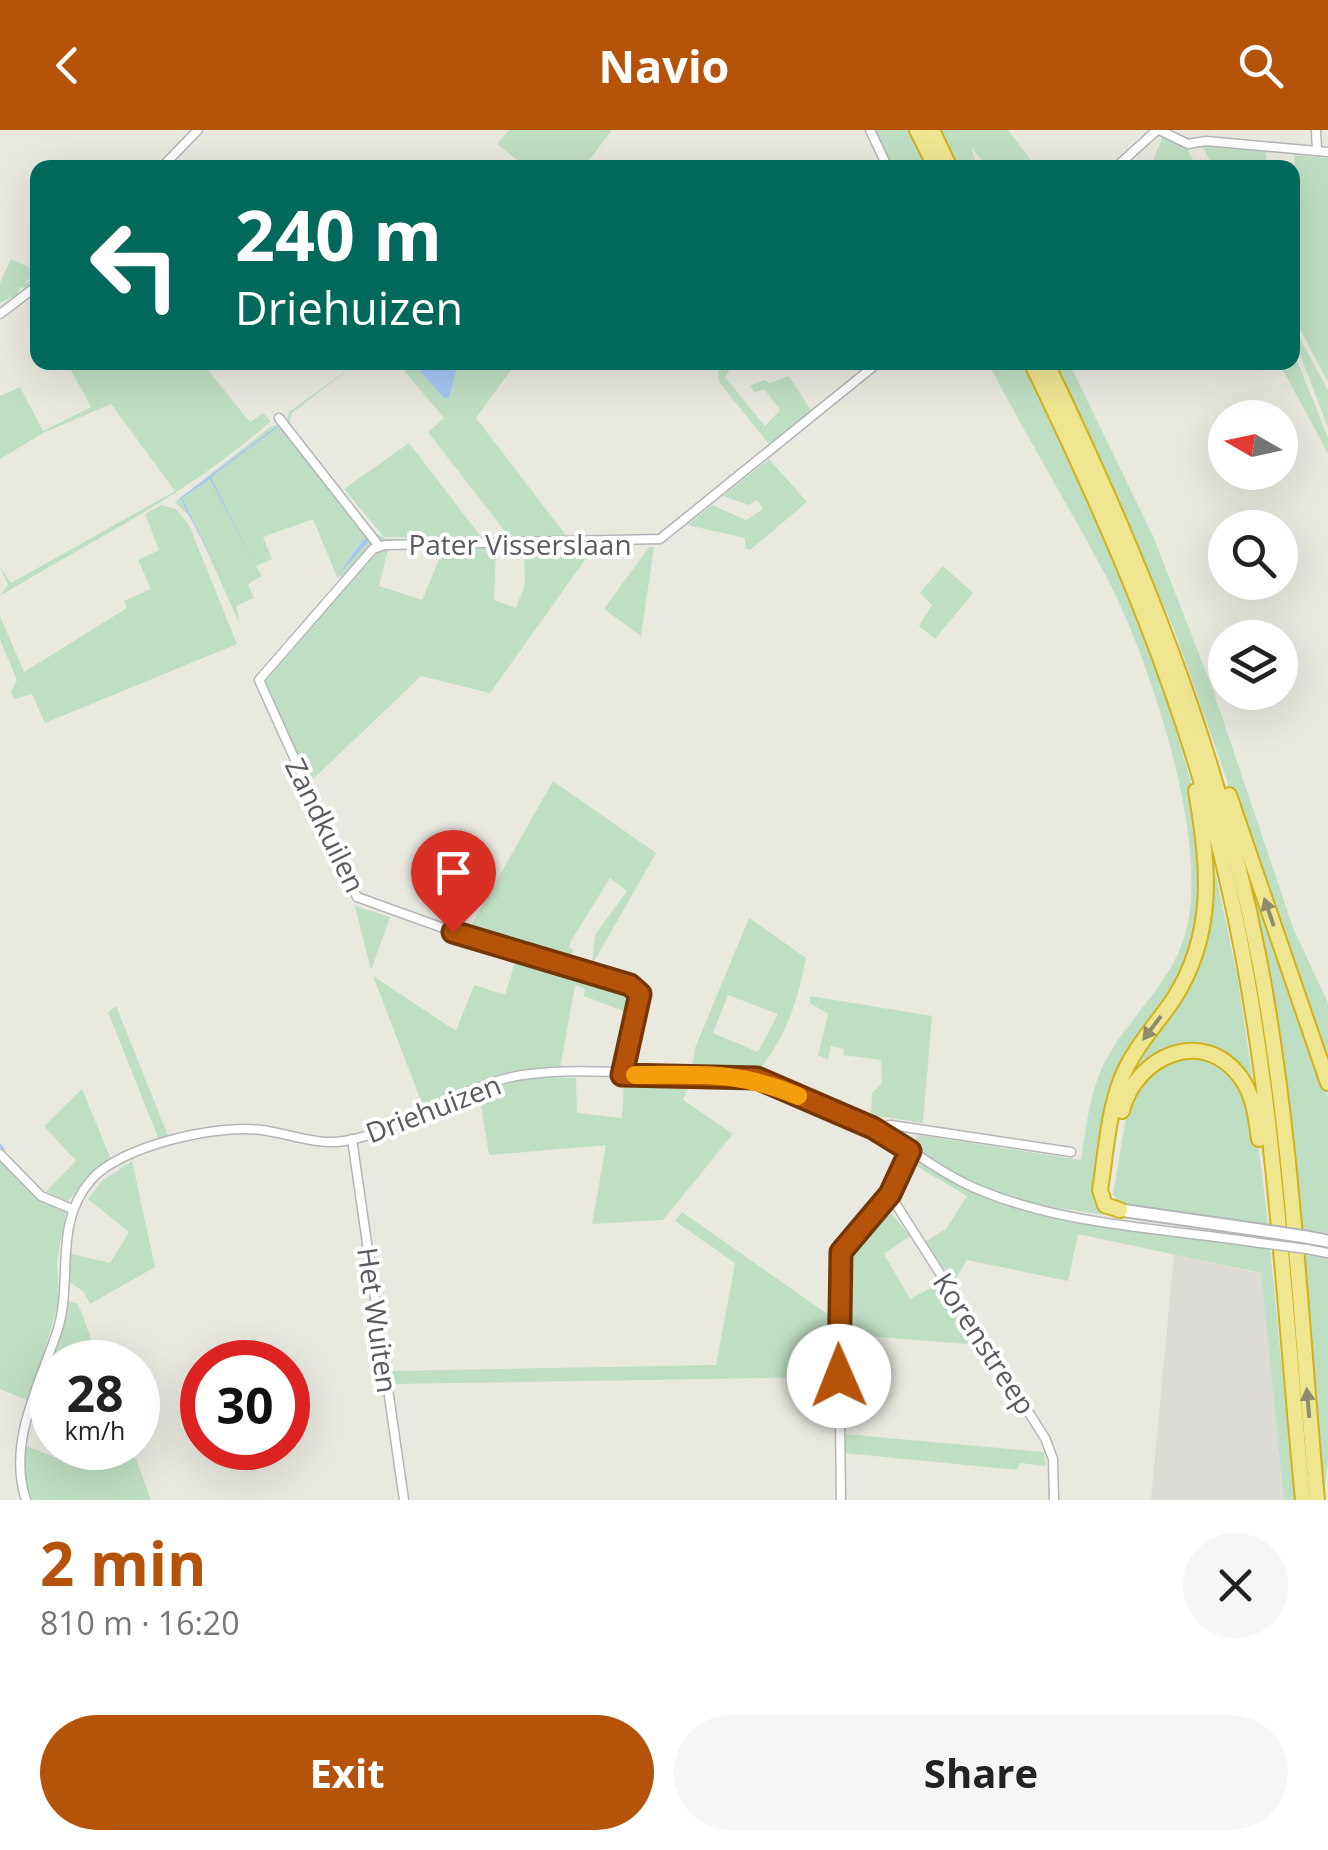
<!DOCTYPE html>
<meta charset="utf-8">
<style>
body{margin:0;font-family:"Open Sans",sans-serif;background:#f6f6f6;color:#222;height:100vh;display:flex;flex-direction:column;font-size:38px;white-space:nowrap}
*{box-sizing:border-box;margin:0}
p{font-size:32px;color:#767676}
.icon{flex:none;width:55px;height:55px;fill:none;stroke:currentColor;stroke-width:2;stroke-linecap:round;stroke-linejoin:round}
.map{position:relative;height:1370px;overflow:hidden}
.side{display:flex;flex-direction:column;background:#fff;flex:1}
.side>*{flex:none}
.guide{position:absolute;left:30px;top:30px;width:1270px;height:210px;border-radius:20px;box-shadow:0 10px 40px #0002;background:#00695c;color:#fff;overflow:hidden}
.needle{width:65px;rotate:279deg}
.fabs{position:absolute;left:1208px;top:270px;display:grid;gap:20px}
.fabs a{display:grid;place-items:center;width:90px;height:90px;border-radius:50%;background:#fff;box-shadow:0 10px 40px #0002;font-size:50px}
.speed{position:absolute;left:30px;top:1210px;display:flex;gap:20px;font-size:50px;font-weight:700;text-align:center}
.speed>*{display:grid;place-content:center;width:130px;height:130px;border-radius:50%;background:#fff;box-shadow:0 10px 40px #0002;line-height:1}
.speed small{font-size:25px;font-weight:400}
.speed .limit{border:15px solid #d22;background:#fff;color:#111}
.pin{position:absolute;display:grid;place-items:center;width:85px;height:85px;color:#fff;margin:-102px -42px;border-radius:50% 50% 50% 0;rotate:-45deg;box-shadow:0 0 10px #0007}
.pin .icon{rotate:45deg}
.me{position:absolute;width:110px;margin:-55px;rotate:359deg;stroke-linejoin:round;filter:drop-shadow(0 0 8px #0008)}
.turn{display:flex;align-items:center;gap:35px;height:210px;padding:0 40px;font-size:45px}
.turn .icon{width:130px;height:130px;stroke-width:2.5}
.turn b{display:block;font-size:70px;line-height:85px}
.round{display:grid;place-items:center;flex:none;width:105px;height:105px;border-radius:52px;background:#f6f6f6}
.overview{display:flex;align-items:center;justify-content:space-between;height:170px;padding:0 40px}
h1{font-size:60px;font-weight:700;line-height:75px;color:#b45309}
.cta{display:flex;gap:20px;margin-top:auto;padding:20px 40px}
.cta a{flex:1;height:115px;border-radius:60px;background:#b45309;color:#fff;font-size:40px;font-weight:700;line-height:115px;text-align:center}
.cta a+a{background:#f6f6f6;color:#222}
header{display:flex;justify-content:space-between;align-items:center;height:130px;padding:0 40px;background:#b45309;color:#fff;font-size:45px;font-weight:700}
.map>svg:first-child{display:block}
.industrial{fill:#dcdbd5}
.green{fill:#bfdfc4;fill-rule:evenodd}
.water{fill:#a6c7f4}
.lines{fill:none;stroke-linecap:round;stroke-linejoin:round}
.stream{stroke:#a6c7f4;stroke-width:2.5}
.street-casing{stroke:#b3b5b9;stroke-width:11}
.secondary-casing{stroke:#b4b6bb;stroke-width:15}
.highway-casing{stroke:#d1b219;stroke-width:18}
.street{stroke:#fff;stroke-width:8}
.secondary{stroke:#fff;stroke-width:11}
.highway{stroke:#f0e591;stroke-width:14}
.street-bridge-casing{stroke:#b3b5b9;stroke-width:11;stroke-linecap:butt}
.secondary-bridge-casing{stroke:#b4b6bb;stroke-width:15;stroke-linecap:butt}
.street-bridge{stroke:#fff;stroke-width:8}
.secondary-bridge{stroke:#fff;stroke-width:11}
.oneway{fill:#8e8b70}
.route-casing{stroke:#753606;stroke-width:25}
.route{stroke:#b45309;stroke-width:18}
.slow{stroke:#f59e0b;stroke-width:18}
.labels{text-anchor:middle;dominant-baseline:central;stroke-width:8;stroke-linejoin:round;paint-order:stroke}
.street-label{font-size:28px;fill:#595b5f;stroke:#fff}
</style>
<header><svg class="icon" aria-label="back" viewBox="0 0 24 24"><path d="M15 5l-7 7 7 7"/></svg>Navio<svg class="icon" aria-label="search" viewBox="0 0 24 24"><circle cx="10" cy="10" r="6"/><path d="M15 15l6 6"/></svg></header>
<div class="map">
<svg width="1328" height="1370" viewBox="0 0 1328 1370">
<rect width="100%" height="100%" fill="#eae9e0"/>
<polygon class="industrial" points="1174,1124 1262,1144 1284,1370 1151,1370"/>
<g class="green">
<polygon points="509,0 612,0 584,37 526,37 497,14"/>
<polygon points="872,0 908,0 926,37 891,37"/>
<polygon points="940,0 1008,0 1036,37 987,37 972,18 976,37 959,37"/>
<polygon points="1163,6 1185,15 1197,37 1150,38"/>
<polygon points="1202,16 1266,22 1267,37 1214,37"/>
<polygon points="1294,25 1328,28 1328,252 1293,186 1292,76 1297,75"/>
<polygon points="11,129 37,141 24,154 37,147 37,151 28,159 20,157 16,168 0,181 14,166 0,173 0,153"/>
<polygon points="1292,194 1328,260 1328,298 1293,206"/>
<polygon points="1293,220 1328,308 1328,323 1279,233 1292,232"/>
<path d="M67,233H202L250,292L263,283L271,291C191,363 92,410 0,466L8,455L0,437L11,453L175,361L111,274L43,303L0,329V266L20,257L43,301L91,277Z"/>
<polygon points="357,233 292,283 289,295 376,403 386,409 468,408 384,407 344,359 409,313 482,408 510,408 428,302 444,288 398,233 413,233 446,269 455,238 451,233 516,233 476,288 568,408 654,406 767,319 659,408 386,413 380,412 286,294 289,282"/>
<polygon points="727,233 735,233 725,247 765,296 780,280 765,260 754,262 750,256 764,250 770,253 789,246 813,284 775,315 768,313 719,252 718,241"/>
<path d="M988,233H1022L1107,413L1161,549L1192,656L1205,762L1187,837L1139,912L1099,1041L1095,1072L1104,1085C1034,1075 967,1064 911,1015L919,1005L1081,1030C1087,993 1090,954 1111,921C1137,879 1173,850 1186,801C1210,710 1149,527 1105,444C1067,373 1025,304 988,233Z"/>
<polygon points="1054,233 1069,233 1153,406 1212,557 1293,798 1328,873 1328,938 1173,497"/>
<polygon points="280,294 374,412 346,445 337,447 313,389 263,407 272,429 256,436 262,446 248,454 254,468 236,476 240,495 193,390 175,372 270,297"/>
<polygon points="769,329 807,372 750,420 745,418 745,408 687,395 712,375 746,390 763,379 757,370 749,375 723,366"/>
<polygon points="161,375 176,379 189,395 237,514 45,593 32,564 15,569 11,562 17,550 0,510 0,486 24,542 127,478 124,471 151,459 138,430 159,420 145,384"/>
<polygon points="524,417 594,417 490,563 421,546 310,652 265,552 378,419 388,419 379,456 422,470 444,418 496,418 494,470 516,478 525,454"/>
<polygon points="649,417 654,417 641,506 604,479"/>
<polygon points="943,436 973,463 935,509 919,496 932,475 920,463"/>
<polygon points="553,651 656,723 592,835 595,805 627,761 610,748 571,811 569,817 574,820 568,831 468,801"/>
<polygon points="1206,697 1238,850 1257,979 1236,937 1178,918 1122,968 1124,950 1196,828"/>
<polygon points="1243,726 1328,967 1328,1103 1297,1098 1263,820"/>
<polygon points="355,776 390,787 371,840"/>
<path d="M749,788L806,828C797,874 786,907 756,944L692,939L695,918ZM728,865L778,884L758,922L713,903Z"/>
<polygon points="517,826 631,859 634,864 629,883 584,866 585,859 575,855 560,939 516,940 423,976 373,846 456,901 474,855 505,865"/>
<polygon points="810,866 932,886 923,993 871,985 872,963 882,953 881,930 843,925 844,919 831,916 828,930 818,925 828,884 810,873"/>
<polygon points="116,876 169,1008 159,1010 108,882"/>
<path d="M1169,926C1182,927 1205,925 1216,931C1259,952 1262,1051 1268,1094L1122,1075L1113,1065L1130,964Z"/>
<polygon points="523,948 576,948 577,983 622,988 624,949 692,950 683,970 733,1004 663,1090 592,1094 606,1015 489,1025 479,964"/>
<polygon points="82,959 110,1027 68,1071 46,1062 76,1031 44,996"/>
<polygon points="916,1028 1037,1083 1270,1118 1295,1370 1284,1370 1261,1143 1078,1104 1068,1151 967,1130 953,1153 926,1111 946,1099 967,1066 908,1031"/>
<polygon points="0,1030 40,1071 66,1082 57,1130 59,1172 29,1271 0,1259"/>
<polygon points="132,1031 155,1137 90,1174 84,1162 70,1152 69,1123 110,1133 129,1102 88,1069 102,1051"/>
<path d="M889,1081L910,1106L884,1124L910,1169L940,1153L979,1215L842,1204C841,1150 835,1110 889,1081Z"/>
<polygon points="682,1082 833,1188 832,1247 393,1254 391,1241 716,1235 735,1133 675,1091"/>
<polygon points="1300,1123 1328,1127 1328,1329 1324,1364"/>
<polygon points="69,1171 78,1174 100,1232 65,1232 52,1227"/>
<polygon points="844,1304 1044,1322 1046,1336 1020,1333 1017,1340 844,1323"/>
<polygon points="24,1315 85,1339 93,1318 109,1318 136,1329 151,1370 30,1370 23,1341"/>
</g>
<g class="water">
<polygon points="413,233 451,233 456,241 449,268 444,268"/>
<polygon points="277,296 370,410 337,446 366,407 278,297 211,347 253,432 210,349 182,368 220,445 180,368"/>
</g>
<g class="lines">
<polyline class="stream" points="0,1015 3,1019"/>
<defs>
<g id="street">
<polyline points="870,0 888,38"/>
<polyline points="1159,0 1188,14 1206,11 1328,22"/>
<polyline points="1316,0 1317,21"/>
<polyline points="161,38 198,0"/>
<polyline points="1115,38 1157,0"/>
<polyline points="0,184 38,155"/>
<polyline points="279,288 379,416"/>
<polyline points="622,945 639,865 631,855 482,812 357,767 259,550 373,419 385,415 660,409 879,232"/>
<polyline points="873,998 891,995 1071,1022"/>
<polyline points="352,1009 404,1370"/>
<polyline points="0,1024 41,1066 72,1079"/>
<polyline points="890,1065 1045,1308 1053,1329 1054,1370"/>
<polyline points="1307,1119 1328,1123"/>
<path d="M26,1370C7,1314 39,1255 57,1202C74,1151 52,1095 91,1050C120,1016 217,994 261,1000C288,1003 317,1016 344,1011C406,1001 460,955 522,945C586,935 668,948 735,945C785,953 846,981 890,1007C920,1026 949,1048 982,1061C1067,1096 1170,1099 1260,1113"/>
<polyline points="841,1370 838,1132 846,1112 890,1065 910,1021"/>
</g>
<g id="secondary">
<polyline points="1120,1080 1259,1100"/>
<polyline points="1306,1107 1328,1111"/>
</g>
<g id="highway">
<polyline points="917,0 936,38"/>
<polyline points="932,0 950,38"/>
<path d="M1031,232C1114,403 1189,576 1230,762C1275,961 1283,1168 1303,1370"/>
<path d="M1046,232C1139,425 1218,618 1259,829C1293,1006 1300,1190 1317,1370"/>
<polyline points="1229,665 1328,953"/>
<path d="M1122,981C1135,927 1203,895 1241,948C1254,966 1256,988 1259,1009"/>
<path d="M1120,1080L1105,1075L1100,1060C1106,1023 1108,982 1122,947C1134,918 1156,895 1173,870C1216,804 1209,734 1196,661"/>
</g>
</defs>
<use href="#street" class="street-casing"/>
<use href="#secondary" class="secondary-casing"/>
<use href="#highway" class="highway-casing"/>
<use href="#street" class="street"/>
<use href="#secondary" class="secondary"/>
<use href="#highway" class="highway"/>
<defs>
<polyline id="street-bridge" points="1260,1113 1307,1119"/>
<polyline id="secondary-bridge" points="1259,1100 1306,1107"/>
</defs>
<use href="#street-bridge" class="street-bridge-casing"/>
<use href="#secondary-bridge" class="secondary-bridge-casing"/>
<use href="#street-bridge" class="street-bridge"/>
<use href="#secondary-bridge" class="secondary-bridge"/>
</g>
<defs><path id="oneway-solid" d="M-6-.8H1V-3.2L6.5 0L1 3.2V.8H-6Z" transform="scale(2.5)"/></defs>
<g class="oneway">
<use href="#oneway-solid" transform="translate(1269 782) rotate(-109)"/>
<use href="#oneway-solid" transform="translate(1152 898) rotate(127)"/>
<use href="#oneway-solid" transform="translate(1308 1273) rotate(-95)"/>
</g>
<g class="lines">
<defs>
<polyline id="route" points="453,802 630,855 640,864 622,945 757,948 873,998 910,1021 890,1064 841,1122 839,1246"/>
</defs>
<use href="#route" class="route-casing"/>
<use href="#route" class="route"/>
<path class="slow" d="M635,945C700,945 736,940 798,966"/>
</g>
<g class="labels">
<g class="street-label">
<text x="520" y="414">Pater Visserslaan</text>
<text transform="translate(326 695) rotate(64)">Zandkuilen</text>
<text transform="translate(433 978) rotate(-21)">Driehuizen</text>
<text transform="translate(378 1190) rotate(82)">Het Wuiten</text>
<text transform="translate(985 1213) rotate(57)">Korenstreep</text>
</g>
</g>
</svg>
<div class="fabs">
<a><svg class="needle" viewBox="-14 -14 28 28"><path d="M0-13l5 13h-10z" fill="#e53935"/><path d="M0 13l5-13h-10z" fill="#767676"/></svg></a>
<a><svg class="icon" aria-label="search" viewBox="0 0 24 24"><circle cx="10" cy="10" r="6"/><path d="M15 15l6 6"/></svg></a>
<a><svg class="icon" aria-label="layers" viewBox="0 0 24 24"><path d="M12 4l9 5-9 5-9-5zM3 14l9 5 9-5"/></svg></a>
</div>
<div class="speed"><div>28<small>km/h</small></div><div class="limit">30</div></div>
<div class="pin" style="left:453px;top:802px;background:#d93025"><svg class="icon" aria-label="arrive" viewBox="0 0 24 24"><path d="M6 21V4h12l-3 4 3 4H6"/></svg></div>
<svg class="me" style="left:839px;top:1246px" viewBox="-20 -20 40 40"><circle r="19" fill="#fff"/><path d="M0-13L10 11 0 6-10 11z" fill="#b45309"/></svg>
<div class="guide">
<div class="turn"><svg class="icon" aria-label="left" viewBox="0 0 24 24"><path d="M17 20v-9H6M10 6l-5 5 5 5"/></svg><div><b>240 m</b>Driehuizen</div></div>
</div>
</div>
<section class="side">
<div class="overview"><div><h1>2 min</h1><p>810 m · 16:20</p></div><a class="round"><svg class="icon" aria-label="close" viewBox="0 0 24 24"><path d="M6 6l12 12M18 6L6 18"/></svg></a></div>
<div class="cta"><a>Exit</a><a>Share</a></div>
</section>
